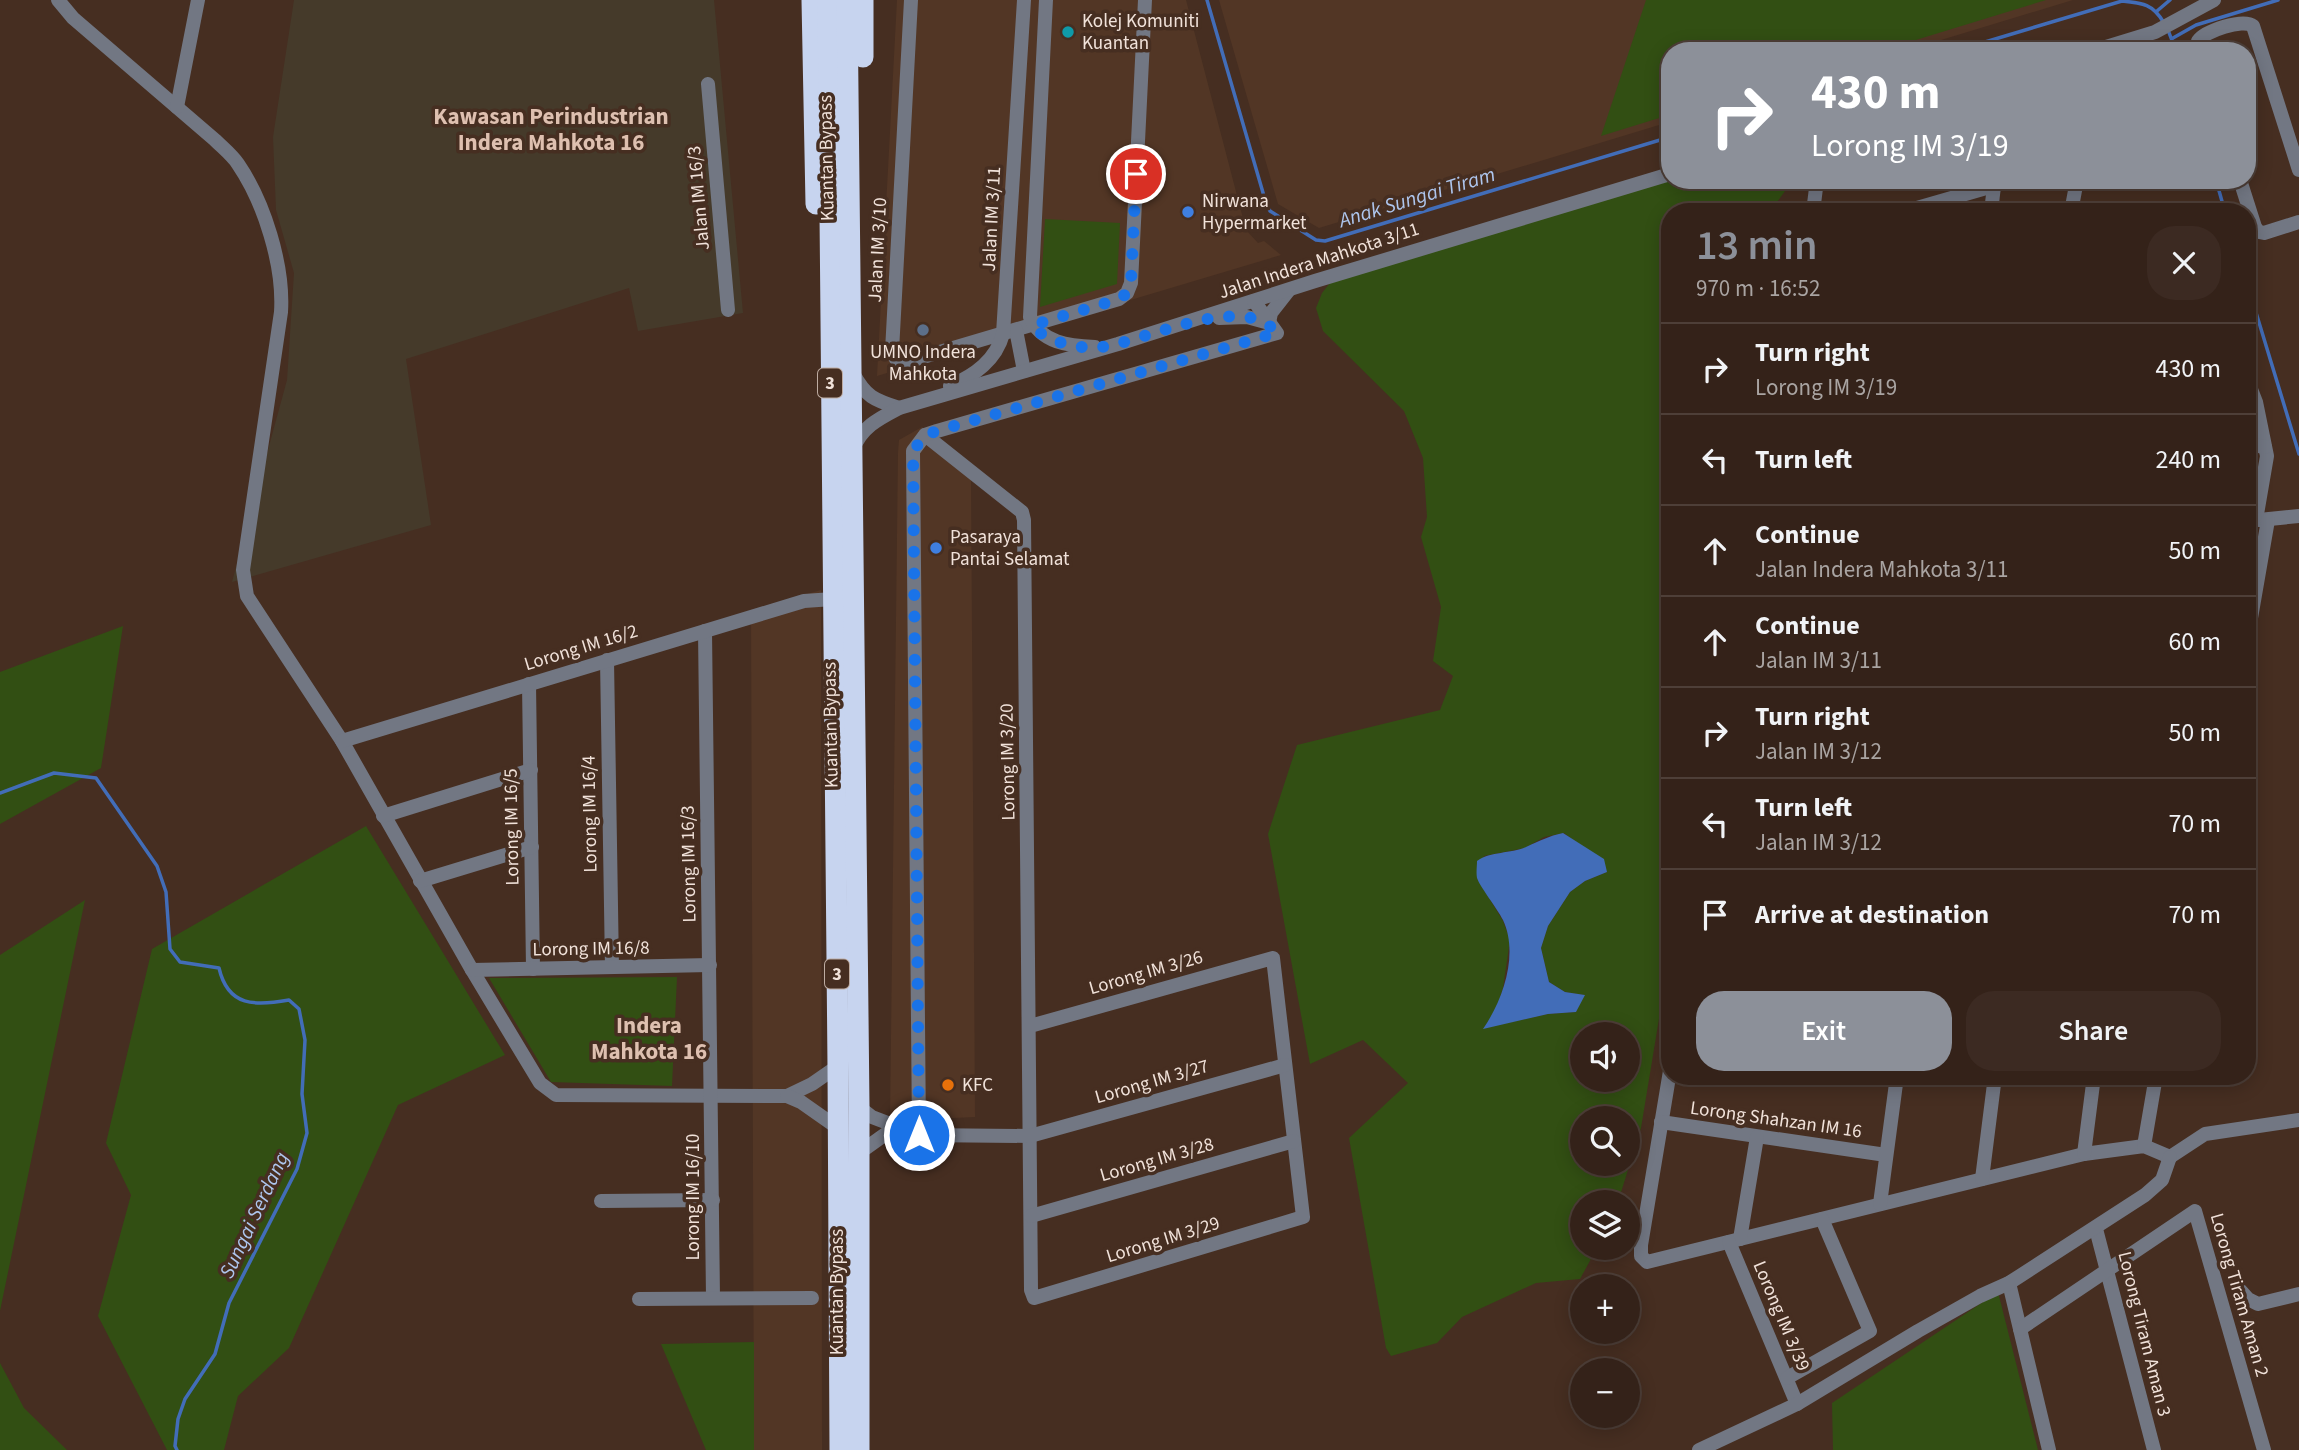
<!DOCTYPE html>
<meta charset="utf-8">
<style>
body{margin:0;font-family:"Source Sans 3",sans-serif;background:#3c2a22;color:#f1f3f6;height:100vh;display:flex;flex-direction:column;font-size:26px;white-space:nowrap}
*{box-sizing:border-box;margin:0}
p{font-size:23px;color:#a9a4a2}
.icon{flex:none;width:38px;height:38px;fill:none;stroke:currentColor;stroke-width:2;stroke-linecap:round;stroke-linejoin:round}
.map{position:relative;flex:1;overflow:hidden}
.drawer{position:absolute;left:1661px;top:203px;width:595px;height:882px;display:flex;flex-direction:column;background:#342219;border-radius:28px;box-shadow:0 4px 18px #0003,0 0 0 2px #4e3f38}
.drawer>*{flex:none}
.top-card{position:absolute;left:1661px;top:42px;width:595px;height:147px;border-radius:28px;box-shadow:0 4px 18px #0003,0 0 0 2px #4e3f38;background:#8c9099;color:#fff;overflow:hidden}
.tools{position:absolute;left:1570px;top:1022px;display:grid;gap:14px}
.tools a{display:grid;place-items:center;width:70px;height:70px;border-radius:50%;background:#342219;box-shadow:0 4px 18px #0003,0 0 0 2px #4e3f38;font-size:35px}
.pin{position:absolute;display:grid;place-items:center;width:60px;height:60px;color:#fff;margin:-30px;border:4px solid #fff;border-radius:50%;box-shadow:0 2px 7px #0007}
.me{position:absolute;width:77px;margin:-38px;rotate:0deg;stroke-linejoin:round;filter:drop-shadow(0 0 5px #0008)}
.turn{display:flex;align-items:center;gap:24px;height:147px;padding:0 35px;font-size:32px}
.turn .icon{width:91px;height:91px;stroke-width:2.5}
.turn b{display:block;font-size:49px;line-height:60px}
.round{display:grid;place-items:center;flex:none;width:74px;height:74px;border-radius:28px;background:#3c2a22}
.overview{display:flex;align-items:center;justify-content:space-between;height:119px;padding:0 35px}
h1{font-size:42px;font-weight:600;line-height:52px;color:#8c9099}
.button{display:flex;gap:14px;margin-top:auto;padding:14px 35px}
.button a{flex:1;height:80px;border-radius:28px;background:#8c9099;color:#fff;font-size:28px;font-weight:600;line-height:80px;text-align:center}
.button a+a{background:#3c2a22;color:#f1f3f6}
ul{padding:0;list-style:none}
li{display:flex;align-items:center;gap:21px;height:91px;padding:0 35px;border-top:2px solid #4e3f38}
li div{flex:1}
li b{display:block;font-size:26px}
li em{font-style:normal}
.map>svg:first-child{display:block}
.built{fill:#523625}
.industrial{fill:#453a2a}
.green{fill:#324f13;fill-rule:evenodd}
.water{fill:#426db8}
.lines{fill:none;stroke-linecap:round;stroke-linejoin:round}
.stream{stroke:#426db8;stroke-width:3.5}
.minor{stroke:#727783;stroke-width:14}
.highway{stroke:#c7d4ef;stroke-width:21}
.route{stroke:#1a73e8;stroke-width:12;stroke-dasharray:0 21.6}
.culture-dot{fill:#0f9aa8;stroke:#462e21;stroke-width:2.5}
.shop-dot{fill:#3f7fe0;stroke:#462e21;stroke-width:2.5}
.service-dot{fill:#5c6f8a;stroke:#462e21;stroke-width:2.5}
.food-dot{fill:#e8710a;stroke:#462e21;stroke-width:2.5}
.labels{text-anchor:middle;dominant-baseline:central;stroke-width:7;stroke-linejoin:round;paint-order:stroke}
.shield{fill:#462e21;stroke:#beaca2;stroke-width:2}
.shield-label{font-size:18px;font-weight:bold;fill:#f1e2da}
.poi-label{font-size:19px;fill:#f1e2da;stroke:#462e21;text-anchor:start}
.street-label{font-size:19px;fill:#f1e2da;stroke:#462e21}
.water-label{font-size:21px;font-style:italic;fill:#aec6ee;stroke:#462e21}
.quarter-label{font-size:23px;font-weight:bold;fill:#dec0b0;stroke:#462e21}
</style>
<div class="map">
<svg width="2299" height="1450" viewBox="0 0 2299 1450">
<rect width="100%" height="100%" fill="#462e21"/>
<g class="built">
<polygon points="897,0 1186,0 1246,230 1258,243 1264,241 1281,255 877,376"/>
<polygon points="1219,0 2073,0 1905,51 1670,51 1669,122 1319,228 1278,204"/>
<polygon points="922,427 971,475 975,1117 890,1121 898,453 899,440"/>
<polygon points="821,590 822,1450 754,1450 751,610"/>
</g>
<polygon class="industrial" points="294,0 714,0 743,313 638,331 629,288 406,359 431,525 232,582 287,380 294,273 276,210 273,137"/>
<g class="green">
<polygon points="1646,0 2046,0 1880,51 1670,51 1669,115 1601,136"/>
<path d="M1670,180H1793L1770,212H1670L1669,958L1641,1128L1618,1202H1582V1248H1597L1580,1279L1536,1283L1462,1317L1437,1343L1391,1356L1386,1348L1349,1138L1408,1083L1363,1040L1310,1064L1268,834L1297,745L1440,710L1453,676L1433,661L1441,607L1421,537L1427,517L1423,458L1404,411L1323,331L1316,308L1322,293L1337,274ZM1564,833L1580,845L1607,872L1585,881L1570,892L1548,926L1541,948L1549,982L1565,992L1584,995L1576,1012L1548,1014L1484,1028L1496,1010L1503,988L1510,940L1503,921L1477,878L1484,856L1525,848L1544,837ZM1582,1034H1628V1080H1582ZM1582,1118H1628V1164H1582Z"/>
<polygon points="1045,219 1120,223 1117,284 1040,307"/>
<polygon points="123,626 101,768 0,824 0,672"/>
<polygon points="366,826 505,1055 398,1105 289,1348 238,1396 224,1450 167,1450 98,1316 131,1195 106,1143 152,949"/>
<polygon points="85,900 0,1311 0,1363 24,1408 67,1450 0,1450 0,955"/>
<polygon points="677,977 672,1086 551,1082 489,978"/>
<polygon points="1998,1292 2038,1450 1833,1450 1832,1403"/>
<polygon points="754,1342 754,1450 706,1450 661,1344"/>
</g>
<path class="water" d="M1563,833L1604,859L1607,872L1585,881L1570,892L1548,926L1541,948L1549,982L1565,992L1585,995L1576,1012L1548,1014L1483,1029C1503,1000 1519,954 1503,920C1497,908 1480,887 1477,878C1476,873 1477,866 1477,861C1491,851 1510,854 1526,847C1539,841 1549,836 1563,833Z"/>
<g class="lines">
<g class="stream">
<polyline points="1207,0 1266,203 1270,211 1316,240 1325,241 1670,137"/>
<polyline points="2157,11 2170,0"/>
<polyline points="2168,30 2176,51"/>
<polyline points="2173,38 2196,25 2278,0"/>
<path d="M1955,51L2122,1C2143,3 2153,4 2164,23"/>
<polyline points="2216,180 2225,212"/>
<polyline points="2247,283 2299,454"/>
<path d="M0,793L54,773L96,778L157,866L166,892L170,949L180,962L219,968C228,1007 255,1006 289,1000L299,1009L305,1040L302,1094L307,1133L297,1169L229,1303L215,1354L185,1399L178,1419L175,1446L177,1450"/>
</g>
<g class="minor">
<path d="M58,0L73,18L215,140C223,148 232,155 238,164C264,202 284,265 281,312L243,570L247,596L342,741L472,970L540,1083L556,1095L787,1096L812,1084L838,1066"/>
<polyline points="911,0 892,351 896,359 906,362 1119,299 1127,293 1131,283 1145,0"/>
<path d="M1046,0L1030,317C1041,343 1069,346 1095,347"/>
<polyline points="2093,51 2155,32 2214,0"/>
<path d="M2198,51V41C2205,31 2243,18 2253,26L2299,170"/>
<polyline points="708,84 728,310"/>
<polyline points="177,107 198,0"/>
<polyline points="2240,180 2255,227 2259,232 2264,233 2299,222"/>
<polyline points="1813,212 1817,180"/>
<polyline points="1903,212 2014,180"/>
<polyline points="1991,212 1994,186"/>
<polyline points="2071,212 2077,180"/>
<polyline points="1219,318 1247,317 1269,323"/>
<polyline points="1269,323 1271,313 1289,290"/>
<polyline points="1016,330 1024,371"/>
<path d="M853,373C866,397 874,400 899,408"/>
<polyline points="2247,379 2256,402 2267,456 2256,520"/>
<path d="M950,386C975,375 996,360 1003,334L1024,0"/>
<polyline points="925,435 1022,512 1024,520 1031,1290 1034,1298 1303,1217 1273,958 1030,1026"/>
<polyline points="2247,444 2265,447"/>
<path d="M853,449C862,427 878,419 899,408L1118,344L1315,281L1670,174"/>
<polyline points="2259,520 2299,516"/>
<polyline points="705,631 713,1298"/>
<polyline points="2247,641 2268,520"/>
<polyline points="607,660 612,967"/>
<polyline points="529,684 533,969"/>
<polyline points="342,741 804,601 833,599"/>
<polyline points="383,816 531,770"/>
<polyline points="420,881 532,847"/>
<polyline points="472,970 710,965"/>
<polyline points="1670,1071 1641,1245 1641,1256 1647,1262 2084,1154 2144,1146 2170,1157"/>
<polyline points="787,1096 801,1102 838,1128"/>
<polyline points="859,1107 872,1117 919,1135 1030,1136 1285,1065"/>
<polyline points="1661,1122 1886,1155"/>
<polyline points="919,1135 913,451 925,435 937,431 1277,333 1254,301"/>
<polyline points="2144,1146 2156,1076"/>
<polyline points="859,1153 887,1133 899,1129"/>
<polyline points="2084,1154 2094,1076"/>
<polyline points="2170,1157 2205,1134 2299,1120"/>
<polyline points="1982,1179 1995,1076"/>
<polyline points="601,1201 713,1200"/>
<polyline points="1880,1204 1897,1076"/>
<polyline points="1031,1216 1294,1141"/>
<polyline points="2096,1229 2154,1450"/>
<polyline points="1740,1239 1757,1137"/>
<polyline points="1729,1242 1797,1404"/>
<polyline points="2009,1283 2049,1450"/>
<polyline points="2239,1289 2248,1299 2258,1304 2299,1294"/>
<polyline points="639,1299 812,1298"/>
<polyline points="2020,1329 2195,1211 2264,1450"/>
<polyline points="1787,1378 1870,1331 1822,1219"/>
<polyline points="1699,1450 1797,1404 1918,1331 1980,1296 2009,1283 2145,1195 2162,1180 2170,1157"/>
</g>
<g class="highway">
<polyline points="812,0 816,204"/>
<polyline points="828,0 838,1066 840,1450"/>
<polyline points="847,0 859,1107 859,1450"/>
<polyline points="863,0 863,57"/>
</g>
</g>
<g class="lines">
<path class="route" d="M919,1135L913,451L925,435L937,431L1277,333C1243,291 1146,341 1102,347C1088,349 1073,346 1059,342C1048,338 1040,335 1033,325L1119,299L1127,293L1131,282L1136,174"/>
</g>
<circle class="culture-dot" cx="1068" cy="32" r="7"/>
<g class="shop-dot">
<circle cx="1188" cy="212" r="7"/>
<circle cx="936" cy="548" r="7"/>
</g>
<circle class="service-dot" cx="923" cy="330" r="7"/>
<circle class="food-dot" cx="948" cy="1085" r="7"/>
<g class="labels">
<g class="shield">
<rect x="818" y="368.5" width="24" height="29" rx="5"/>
<rect x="825" y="959.5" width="24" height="29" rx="5"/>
</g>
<g class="shield-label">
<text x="830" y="383">3</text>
<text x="837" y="974">3</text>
</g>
<g class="poi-label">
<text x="1082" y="21">Kolej Komuniti<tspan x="1082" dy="22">Kuantan</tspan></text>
<text x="1202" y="201">Nirwana<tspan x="1202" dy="22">Hypermarket</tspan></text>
<text x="923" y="352" text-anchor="middle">UMNO Indera<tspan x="923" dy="22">Mahkota</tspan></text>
<text x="950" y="537">Pasaraya<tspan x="950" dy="22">Pantai Selamat</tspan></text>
<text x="962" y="1085">KFC</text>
</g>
<g class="street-label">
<text transform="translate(827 158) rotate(-91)">Kuantan Bypass</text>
<text transform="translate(699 198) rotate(-95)">Jalan IM 16/3</text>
<text transform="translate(992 219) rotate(-87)">Jalan IM 3/11</text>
<text transform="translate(878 250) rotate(-87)">Jalan IM 3/10</text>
<text transform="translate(1319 261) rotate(-18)">Jalan Indera Mahkota 3/11</text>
<text transform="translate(581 648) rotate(-17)">Lorong IM 16/2</text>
<text transform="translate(831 725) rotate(-91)">Kuantan Bypass</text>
<text transform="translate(1008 762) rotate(-91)">Lorong IM 3/20</text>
<text transform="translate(590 814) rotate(-91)">Lorong IM 16/4</text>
<text transform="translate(512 827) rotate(-91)">Lorong IM 16/5</text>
<text transform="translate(689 864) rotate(-91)">Lorong IM 16/3</text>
<text transform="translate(591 949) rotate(-1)">Lorong IM 16/8</text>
<text transform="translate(1146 973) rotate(-16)">Lorong IM 3/26</text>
<text transform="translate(1152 1082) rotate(-16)">Lorong IM 3/27</text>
<text transform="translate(1776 1120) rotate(8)">Lorong Shahzan IM 16</text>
<text transform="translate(1157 1160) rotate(-16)">Lorong IM 3/28</text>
<text transform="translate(693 1197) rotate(-90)">Lorong IM 16/10</text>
<text transform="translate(1163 1240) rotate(-17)">Lorong IM 3/29</text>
<text transform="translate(837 1292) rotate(-90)">Kuantan Bypass</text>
<text transform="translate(2239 1295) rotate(74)">Lorong Tiram Aman 2</text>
<text transform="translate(1781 1316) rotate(67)">Lorong IM 3/39</text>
<text transform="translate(2144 1334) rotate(76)">Lorong Tiram Aman 3</text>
</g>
<g class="water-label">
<text transform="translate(1417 197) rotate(-17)">Anak Sungai Tiram</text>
<text transform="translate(254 1215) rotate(-65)">Sungai Serdang</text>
</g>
<g class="quarter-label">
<text x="551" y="116">Kawasan Perindustrian<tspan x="551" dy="26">Indera Mahkota 16</tspan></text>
<text x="649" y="1025">Indera<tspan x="649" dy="26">Mahkota 16</tspan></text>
</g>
</g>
</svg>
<div class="tools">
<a><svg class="icon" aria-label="sound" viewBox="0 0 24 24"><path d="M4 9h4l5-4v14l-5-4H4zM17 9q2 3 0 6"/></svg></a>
<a><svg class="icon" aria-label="search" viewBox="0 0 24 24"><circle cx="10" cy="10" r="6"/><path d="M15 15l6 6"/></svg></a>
<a><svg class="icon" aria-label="layers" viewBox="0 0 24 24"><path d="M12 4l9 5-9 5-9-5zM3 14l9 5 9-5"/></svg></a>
<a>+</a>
<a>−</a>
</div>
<div class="pin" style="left:1136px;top:174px;background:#d93025"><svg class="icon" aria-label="arrive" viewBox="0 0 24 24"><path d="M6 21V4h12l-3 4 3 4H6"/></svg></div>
<svg class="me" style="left:919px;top:1135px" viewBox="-20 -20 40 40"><circle r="17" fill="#1a73e8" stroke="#fff" stroke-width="3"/><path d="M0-11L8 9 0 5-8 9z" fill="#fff"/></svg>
<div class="top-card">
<div class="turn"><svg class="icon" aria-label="right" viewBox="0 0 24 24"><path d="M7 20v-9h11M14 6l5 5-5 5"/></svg><div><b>430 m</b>Lorong IM 3/19</div></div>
</div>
<section class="drawer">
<div class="overview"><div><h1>13 min</h1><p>970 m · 16:52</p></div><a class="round"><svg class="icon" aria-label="close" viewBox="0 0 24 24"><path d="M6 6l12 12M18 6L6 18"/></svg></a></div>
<ul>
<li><svg class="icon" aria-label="right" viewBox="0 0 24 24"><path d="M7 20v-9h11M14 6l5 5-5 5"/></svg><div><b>Turn right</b><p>Lorong IM 3/19</p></div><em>430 m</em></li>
<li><svg class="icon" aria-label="left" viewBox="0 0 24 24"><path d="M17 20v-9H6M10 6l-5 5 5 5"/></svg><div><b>Turn left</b></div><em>240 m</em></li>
<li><svg class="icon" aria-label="ahead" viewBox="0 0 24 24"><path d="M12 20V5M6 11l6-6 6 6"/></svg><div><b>Continue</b><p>Jalan Indera Mahkota 3/11</p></div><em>50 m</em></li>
<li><svg class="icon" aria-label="ahead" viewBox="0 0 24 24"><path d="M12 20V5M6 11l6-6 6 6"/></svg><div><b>Continue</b><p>Jalan IM 3/11</p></div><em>60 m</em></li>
<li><svg class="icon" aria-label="right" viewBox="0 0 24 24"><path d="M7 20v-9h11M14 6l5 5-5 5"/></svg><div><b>Turn right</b><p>Jalan IM 3/12</p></div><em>50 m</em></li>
<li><svg class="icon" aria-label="left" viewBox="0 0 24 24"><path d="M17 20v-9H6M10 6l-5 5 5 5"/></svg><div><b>Turn left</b><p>Jalan IM 3/12</p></div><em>70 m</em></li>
<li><svg class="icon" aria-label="arrive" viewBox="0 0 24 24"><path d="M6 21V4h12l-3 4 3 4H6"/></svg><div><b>Arrive at destination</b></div><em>70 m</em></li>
</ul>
<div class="button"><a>Exit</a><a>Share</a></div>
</section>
</div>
